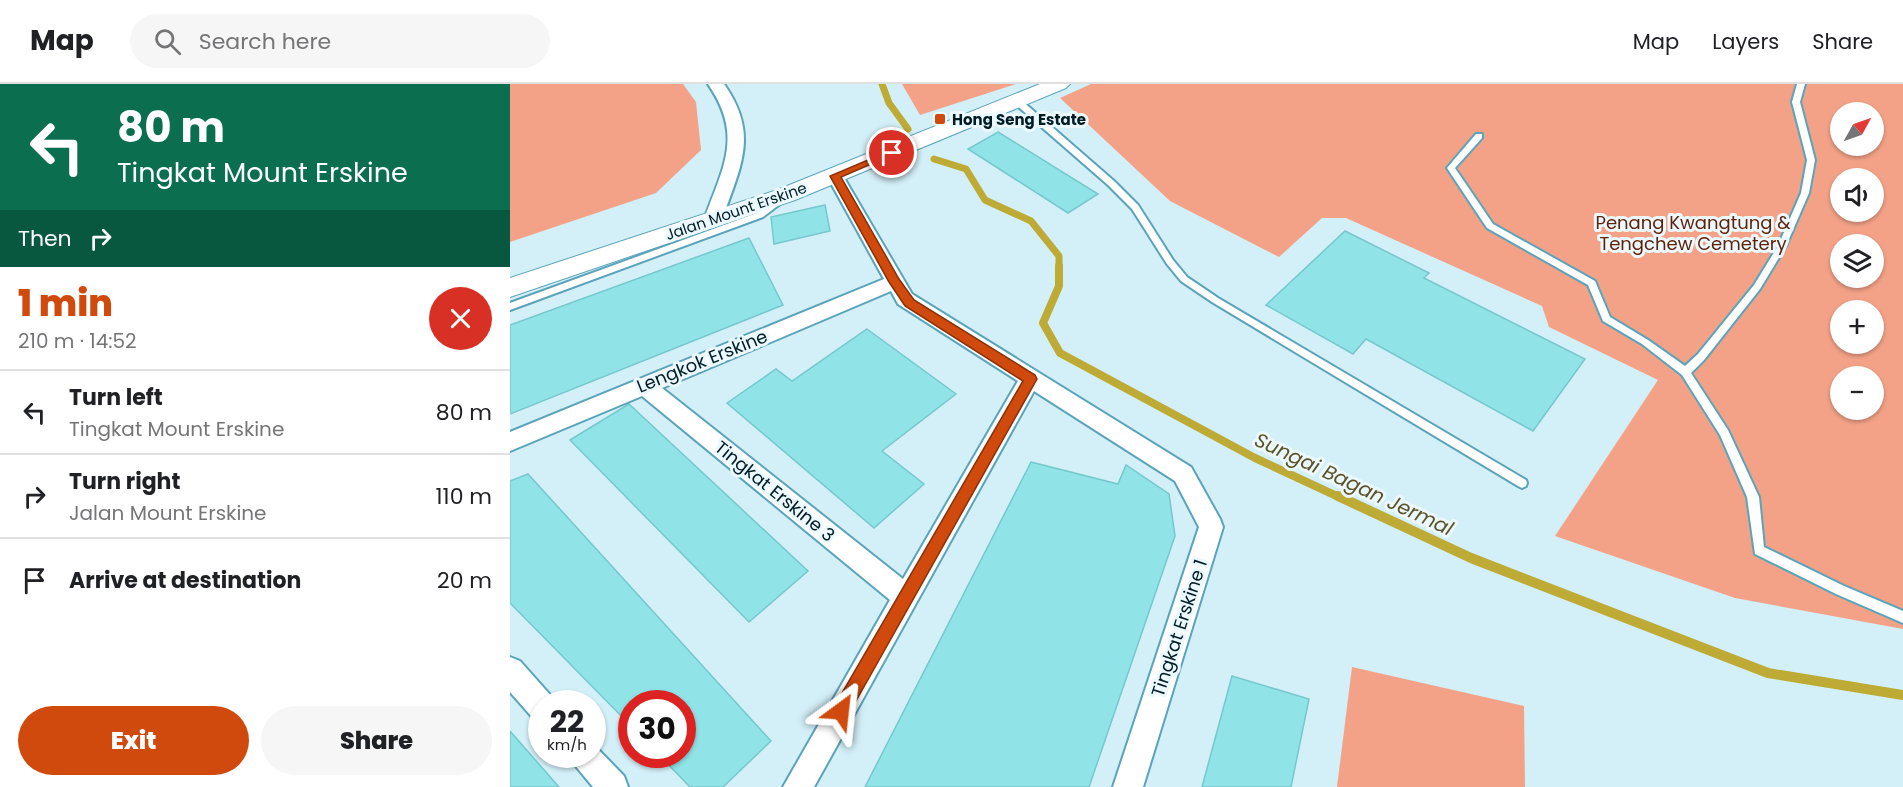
<!DOCTYPE html>
<meta charset="utf-8">
<style>
body{margin:0;font-family:Poppins,sans-serif;background:#f6f6f6;color:#202124;height:100vh;display:flex;flex-direction:column;font-size:22px;white-space:nowrap}
*{box-sizing:border-box;margin:0}
p{font-size:20px;color:#757577}
.icon{flex:none;width:33px;height:33px;fill:none;stroke:currentColor;stroke-width:2;stroke-linecap:round;stroke-linejoin:round}
.map{position:relative;flex:1;overflow:hidden}
.drawer{display:flex;flex-direction:column;background:#fff;width:510px}
.drawer>*{flex:none}
.guide{background:#0b6e4f;color:#fff;overflow:hidden}
.needle{width:39px;rotate:50deg}
.buttons{position:absolute;left:1320px;top:18px;display:grid;gap:12px}
.buttons a{display:grid;place-items:center;width:54px;height:54px;border-radius:50%;background:#fff;box-shadow:0 2px 4px #0004;font-size:30px}
.speed{position:absolute;left:18px;top:606px;display:flex;gap:12px;font-size:30px;font-weight:700;text-align:center}
.speed>*{display:grid;place-content:center;width:78px;height:78px;border-radius:50%;background:#fff;box-shadow:0 2px 4px #0004;line-height:1}
.speed small{font-size:15px;font-weight:400}
.speed .limit{border:9px solid #d22;background:#fff;color:#111}
.pin{position:absolute;display:grid;place-items:center;width:51px;height:51px;color:#fff;margin:-26px;border:3px solid #fff;border-radius:50%;box-shadow:0 2px 6px #0007}
.me{position:absolute;width:66px;margin:-33px;rotate:30deg;stroke-linejoin:round;filter:drop-shadow(0 0 4px #0008)}
.turn{display:flex;align-items:center;gap:21px;height:126px;padding:0 18px;font-size:27px}
.turn .icon{width:78px;height:78px;stroke-width:2.5}
.turn b{display:block;font-size:42px;line-height:51px}
.then{display:flex;align-items:center;height:57px;padding:0 18px;background:#0003;gap:12px;font-size:22px}
.round{display:grid;place-items:center;flex:none;width:63px;height:63px;border-radius:32px;background:#f6f6f6}
.summary{display:flex;align-items:center;justify-content:space-between;height:102px;padding:0 18px}
h1{font-size:36px;font-weight:800;line-height:45px;color:#d04a0e}
.cta{display:flex;gap:12px;margin-top:auto;padding:12px 18px}
.cta a{flex:1;height:69px;border-radius:36px;background:#d04a0e;color:#fff;font-size:24px;font-weight:800;line-height:69px;text-align:center}
.cta a+a{background:#f6f6f6;color:#202124}
ul{padding:0;list-style:none}
li{display:flex;align-items:center;gap:18px;height:84px;padding:0 18px;border-top:2px solid #e0e0e0}
li div{flex:1}
li b{display:block;font-size:22px}
li em{font-style:normal}
header{display:flex;align-items:center;gap:36px;box-sizing:border-box;height:84px;padding:0 30px;background:#fff;border-bottom:2px solid #e0e0e0}
header strong{font-size:28px}
nav{display:flex;gap:33px;margin-inline-start:auto;font-size:21px}
.search{width:420px;height:54px;background:#f6f6f6;display:flex;align-items:center;gap:15px;box-sizing:border-box;padding:0 21px;border-radius:33px;color:#757577;font-size:22px}
main{display:flex;flex:1;min-height:0}
.map>svg:first-child{display:block}
.green{fill:#f3a287;fill-rule:evenodd}
.lines{fill:none;stroke-linecap:round;stroke-linejoin:round}
.stream-far2{stroke:#beab36;stroke-width:7}
.stream-far1{stroke:#beab36;stroke-width:8}
.stream{stroke:#beab36;stroke-width:10}
.building{fill:#90e3e7;stroke:#75c8cc;stroke-width:1.5}
.service-casing{stroke:#5aa4bb;stroke-width:4}
.minor-casing{stroke:#5aa4bb;stroke-width:4}
.secondary-casing{stroke:#5aa4bb;stroke-width:2}
.service{fill:#fff;fill-rule:evenodd}
.minor{fill:#fff;fill-rule:evenodd}
.secondary{fill:#fff;fill-rule:evenodd}
.route{fill:#d04a0e;stroke:#873009;stroke-width:1.5}
.poi-dot{fill:#d04a0e;stroke:#ebf9fe;stroke-width:2}
.labels{text-anchor:middle;dominant-baseline:central;stroke-width:6;stroke-linejoin:round;paint-order:stroke}
.far-poi-label{font-size:15px;font-weight:bold;fill:#001c25;stroke:#ebf9fe;text-anchor:start}
.far-street-label{font-size:15px;fill:#001c25;stroke:#ebf9fe}
.park-label{font-size:18px;fill:#602108;stroke:#ebf9fe}
.street-label{font-size:18px;fill:#001c25;stroke:#ebf9fe}
.water-label{font-size:20px;font-style:italic;fill:#5b5325;stroke:#ebf9fe}
</style>
<header>
<strong>Map</strong>
<div class="search"><svg class="icon" aria-label="search" viewBox="0 0 24 24"><circle cx="10" cy="10" r="6"/><path d="M15 15l6 6"/></svg>Search here</div>
<nav><a>Map</a><a>Layers</a><a>Share</a></nav>
</header>
<main>
<section class="drawer">
<div class="guide">
<div class="turn"><svg class="icon" aria-label="left" viewBox="0 0 24 24"><path d="M17 20v-9H6M10 6l-5 5 5 5"/></svg><div><b>80 m</b>Tingkat Mount Erskine</div></div>
<div class="then">Then<svg class="icon" aria-label="right" viewBox="0 0 24 24"><path d="M7 20v-9h11M14 6l5 5-5 5"/></svg></div>
</div>
<div class="summary"><div><h1>1 min</h1><p>210 m · 14:52</p></div><a class="round" style="background:#d93025;color:#fff"><svg class="icon" aria-label="close" viewBox="0 0 24 24"><path d="M6 6l12 12M18 6L6 18"/></svg></a></div>
<ul>
<li><svg class="icon" aria-label="left" viewBox="0 0 24 24"><path d="M17 20v-9H6M10 6l-5 5 5 5"/></svg><div><b>Turn left</b><p>Tingkat Mount Erskine</p></div><em>80 m</em></li>
<li><svg class="icon" aria-label="right" viewBox="0 0 24 24"><path d="M7 20v-9h11M14 6l5 5-5 5"/></svg><div><b>Turn right</b><p>Jalan Mount Erskine</p></div><em>110 m</em></li>
<li><svg class="icon" aria-label="arrive" viewBox="0 0 24 24"><path d="M6 21V4h12l-3 4 3 4H6"/></svg><div><b>Arrive at destination</b></div><em>20 m</em></li>
</ul>
<div class="cta"><a>Exit</a><a>Share</a></div>
</section>
<div class="map">
<svg width="1393" height="703" viewBox="0 0 1393 703">
<rect width="100%" height="100%" fill="#d3eff8"/>
<g class="green">
<polygon points="0,0 173,0 186,18 191,66 146,109 0,158"/>
<polygon points="392,0 506,0 410,31"/>
<path d="M581,0H1393V545L1225,514L1045,452L1148,296L1039,243L1032,222L836,134H812L769,173L660,117L550,14ZM1330,28H1364V62H1330ZM1330,94H1364V128H1330ZM1330,160H1364V194H1330ZM1330,226H1364V260H1330ZM1330,292H1364V326H1330Z"/>
<polygon points="842,583 1014,622 1015,703 827,703"/>
</g>
<g class="lines">
<g class="stream-far2">
<polyline points="372,0 379,19 398,45"/>
<polyline points="424,75 456,85 475,116 521,137 549,172 549,184"/>
</g>
<polyline class="stream-far1" points="549,182 549,202 533,239 550,269 745,374 831,414"/>
<polyline class="stream" points="828,412 961,474 1258,589 1393,611"/>
</g>
<g class="building">
<polygon points="488,48 588,110 558,129 458,65"/>
<polygon points="315,121 320,147 264,160 261,133"/>
<polygon points="835,147 919,189 914,194 1075,275 1023,347 856,255 843,270 756,221"/>
<polygon points="239,154 273,221 0,330 0,241"/>
<polygon points="357,245 446,310 372,367 414,400 364,444 217,319 266,285 282,297"/>
<polygon points="119,320 298,487 239,538 60,356"/>
<polygon points="521,378 608,400 616,381 659,410 665,452 579,703 355,703"/>
<polygon points="18,390 261,657 213,703 180,703 148,670 172,670 172,620 122,620 122,643 0,519 0,397"/>
<polygon points="722,592 799,615 781,703 692,703"/>
<polygon points="0,647 49,703 0,703"/>
</g>
<g class="lines">
<defs>
<g id="service">
<polygon points="1287,0 1295,0 1290,18 1305,76 1299,109 1276,162 1250,205 1194,276 1181,289 1218,346 1249,413 1254,463 1334,502 1393,527 1393,539 1326,510 1245,470 1237,413 1210,351 1172,291 1132,260 1093,237 1078,201 977,144 937,84 966,50 972,50 972,54 945,84 983,140 1085,197 1100,233 1138,256 1175,282 1188,270 1244,201 1268,162 1291,109 1297,76 1282,18"/>
<polygon points="505,16 511,16 604,97 628,121 663,176 677,193 708,214 1016,396 1017,399 1016,402 1012,404 1008,402 702,218 671,197 657,180 622,125 598,101 505,20"/>
<polygon points="267,115 270,116 270,120 253,133 0,226 0,219 247,129"/>
</g>
<g id="minor">
<path d="M198,0H214C250,51 230,83 212,136L209,140H197L194,136C213,83 234,52 198,0Z"/>
<path d="M325,87L331,88L333,92L402,210L681,383L710,435L713,443L633,703H603L689,443L665,397L524,307L304,703H273L380,516L132,312L0,367V348L374,195L317,92L319,88ZM381,207L388,220L508,297L393,495L152,304Z"/>
<polygon points="0,573 10,577 42,613 45,620 32,620 32,637 22,633 0,608"/>
<polygon points="82,659 114,692 118,703 83,703 64,680 60,670 82,670"/>
</g>
<polygon id="secondary" points="530,0 560,0 556,4 285,116 0,213 0,194 267,106"/>
</defs>
<use href="#service" class="service-casing"/>
<use href="#minor" class="minor-casing"/>
<use href="#secondary" class="secondary-casing"/>
<use href="#service" class="service"/>
<use href="#minor" class="minor"/>
<use href="#secondary" class="secondary"/>
</g>
<polygon class="route" points="379,67 387,69 331,93 389,195 404,216 525,291 527,295 337,633 331,635 325,633 322,627 325,621 513,297 395,222 379,198 320,92"/>
<rect class="poi-dot" x="424" y="29" width="12" height="12" rx="3"/>
<g class="labels">
<g class="far-poi-label">
<text x="442" y="35">Hong Seng Estate</text>
</g>
<g class="far-street-label">
<text transform="translate(226 127) rotate(-19)">Jalan Mount Erskine</text>
</g>
<g class="park-label">
<text x="1183" y="138">Penang Kwangtung &amp;<tspan x="1183" dy="21">Tengchew Cemetery</tspan></text>
</g>
<g class="street-label">
<text transform="translate(192 277) rotate(-22)">Lengkok Erskine</text>
<text transform="translate(265 407) rotate(39)">Tingkat Erskine 3</text>
<text transform="translate(669 544) rotate(-72)">Tingkat Erskine 1</text>
</g>
<g class="water-label">
<text transform="translate(844 400) rotate(25)">Sungai Bagan Jermal</text>
</g>
</g>
</svg>
<div class="buttons">
<a><svg class="needle" viewBox="-14 -14 28 28"><path d="M0-13l5 13h-10z" fill="#e53935"/><path d="M0 13l5-13h-10z" fill="#757577"/></svg></a>
<a><svg class="icon" aria-label="sound" viewBox="0 0 24 24"><path d="M4 9h4l5-4v14l-5-4H4zM17 9q2 3 0 6"/></svg></a>
<a><svg class="icon" aria-label="layers" viewBox="0 0 24 24"><path d="M12 4l9 5-9 5-9-5zM3 14l9 5 9-5"/></svg></a>
<a>+</a>
<a>−</a>
</div>
<div class="speed"><div>22<small>km/h</small></div><div class="limit">30</div></div>
<div class="pin" style="left:382px;top:69px;background:#d93025"><svg class="icon" aria-label="arrive" viewBox="0 0 24 24"><path d="M6 21V4h12l-3 4 3 4H6"/></svg></div>
<svg class="me" style="left:331px;top:627px" viewBox="-20 -20 40 40"><path d="M0-17L14 15 0 8-14 15z" fill="#d04a0e" stroke="#fff" stroke-width="4"/></svg>
</div>
</main>
